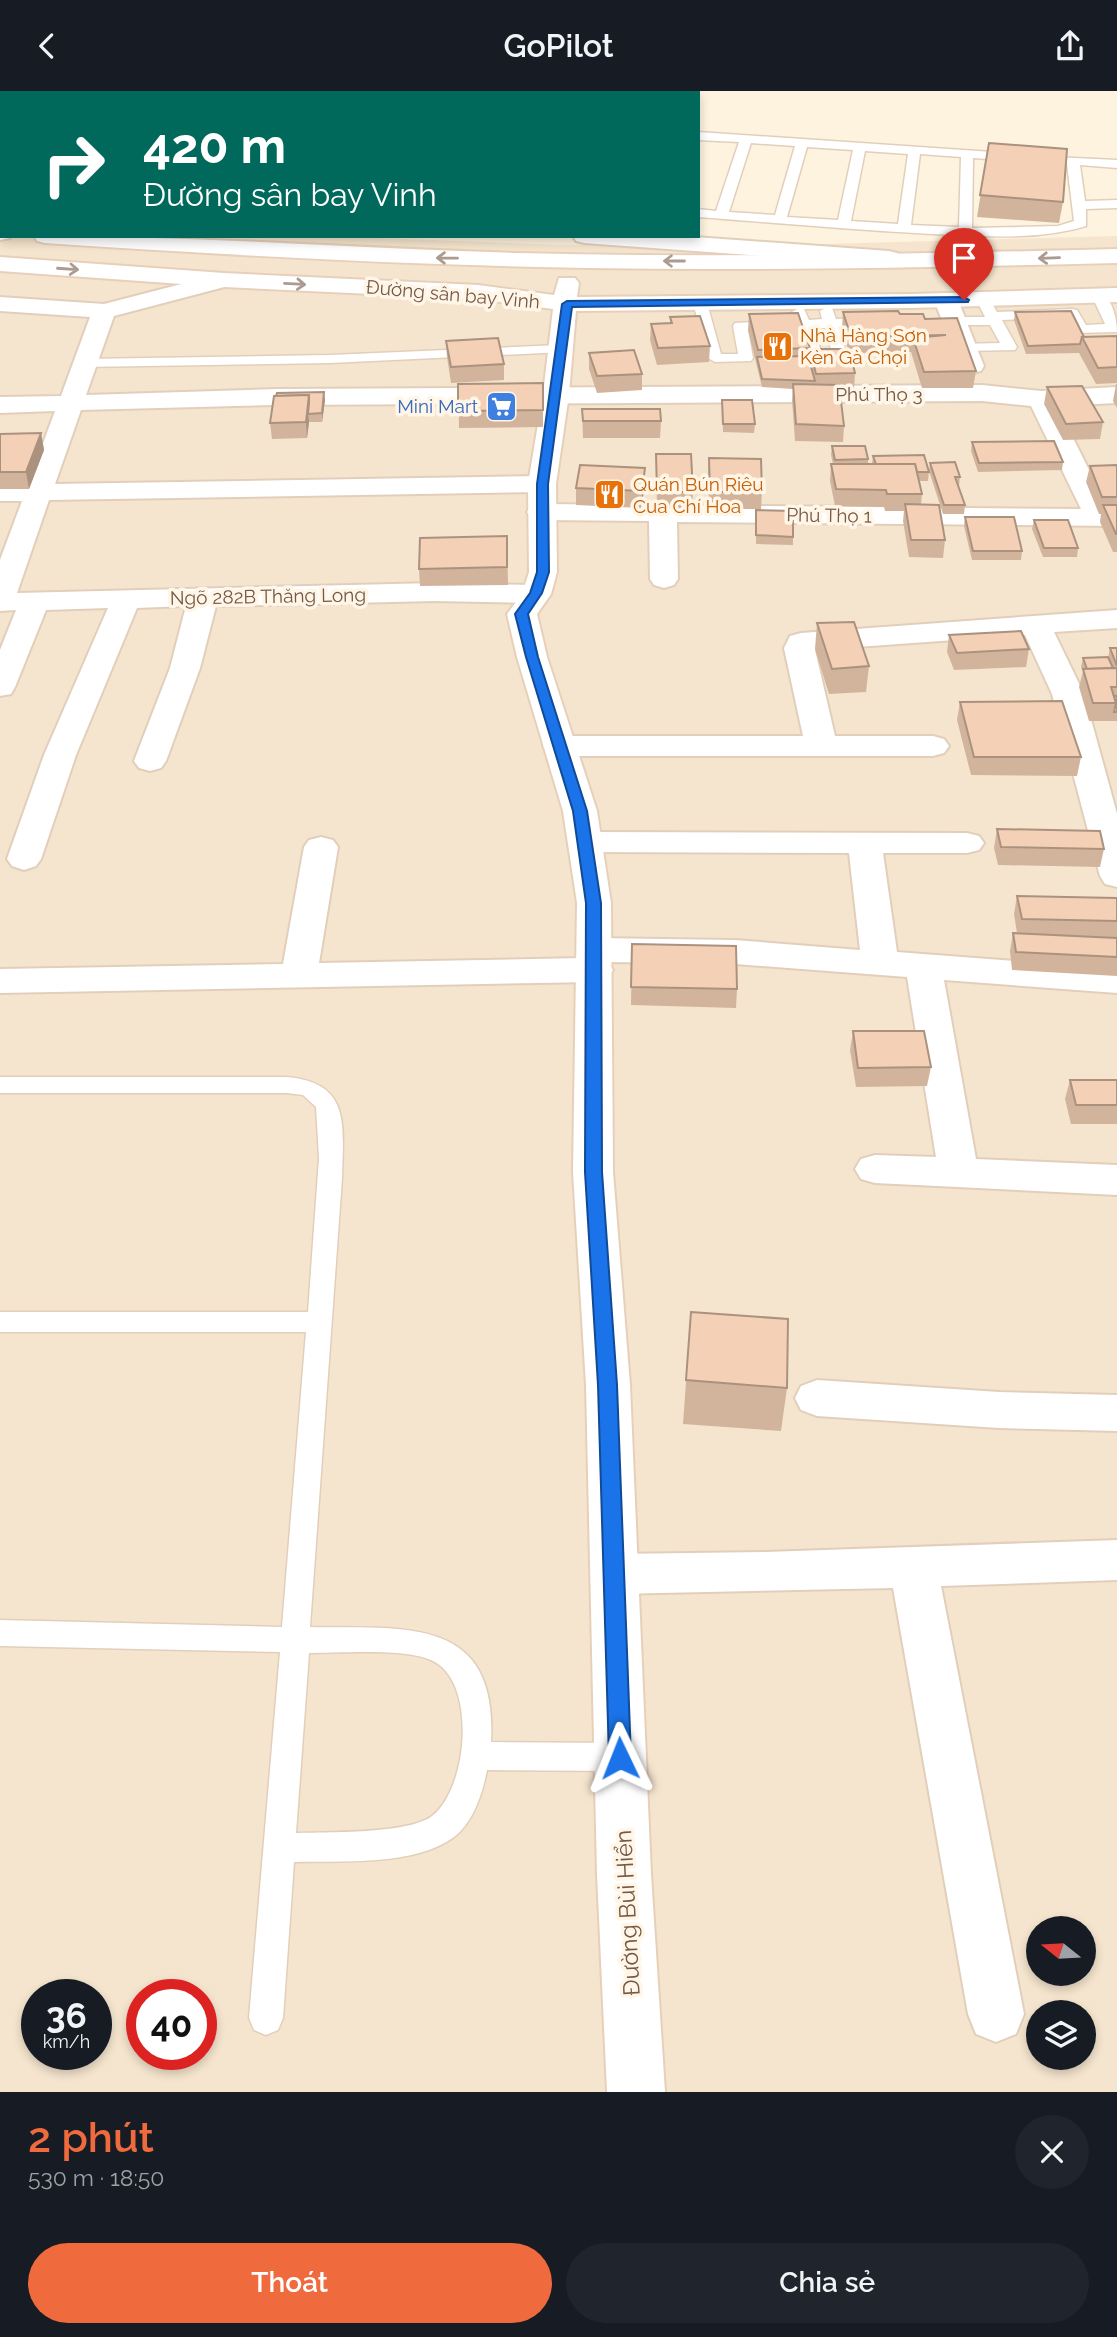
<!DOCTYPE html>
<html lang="vi">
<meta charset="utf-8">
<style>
body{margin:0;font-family:Raleway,sans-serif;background:#20242c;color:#f1f3f6;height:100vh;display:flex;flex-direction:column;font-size:26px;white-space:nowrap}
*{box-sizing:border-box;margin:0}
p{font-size:23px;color:#9ea1a6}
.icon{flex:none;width:38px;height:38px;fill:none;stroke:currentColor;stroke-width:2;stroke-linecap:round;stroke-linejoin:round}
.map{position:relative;height:2001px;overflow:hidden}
.panel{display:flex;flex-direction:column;background:#171b24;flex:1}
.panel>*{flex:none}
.top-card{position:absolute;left:0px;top:0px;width:700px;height:147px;box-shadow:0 4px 10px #0003;background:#00695c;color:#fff;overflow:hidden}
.needle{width:46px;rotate:288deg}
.buttons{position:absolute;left:1026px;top:1825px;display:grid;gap:14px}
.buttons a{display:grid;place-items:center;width:70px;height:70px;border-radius:50%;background:#171b24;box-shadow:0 4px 10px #0003;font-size:35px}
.speed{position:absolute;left:21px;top:1888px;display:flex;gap:14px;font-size:35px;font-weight:700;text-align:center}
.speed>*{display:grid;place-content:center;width:91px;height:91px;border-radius:50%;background:#171b24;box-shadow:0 4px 10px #0003;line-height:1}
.speed small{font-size:18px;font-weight:400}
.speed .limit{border:10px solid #d22;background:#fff;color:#111}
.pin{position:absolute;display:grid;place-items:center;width:60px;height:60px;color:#fff;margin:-72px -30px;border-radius:50% 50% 50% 0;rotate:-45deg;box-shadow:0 0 7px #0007}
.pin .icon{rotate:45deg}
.me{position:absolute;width:77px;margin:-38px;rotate:358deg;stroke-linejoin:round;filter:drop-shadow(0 0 5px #0008)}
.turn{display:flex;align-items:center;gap:24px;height:147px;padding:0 28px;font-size:32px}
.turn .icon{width:91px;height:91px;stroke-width:2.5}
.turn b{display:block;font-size:49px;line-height:60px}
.round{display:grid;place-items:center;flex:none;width:74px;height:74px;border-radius:37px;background:#20242c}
.head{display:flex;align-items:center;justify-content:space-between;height:119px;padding:0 28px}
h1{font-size:42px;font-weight:600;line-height:52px;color:#ef6a3d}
.action{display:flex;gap:14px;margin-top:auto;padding:14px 28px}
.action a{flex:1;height:80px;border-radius:42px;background:#ef6a3d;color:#fff;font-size:28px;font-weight:600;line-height:80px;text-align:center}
.action a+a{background:#20242c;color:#f1f3f6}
header{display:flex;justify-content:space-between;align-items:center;height:91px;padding:0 28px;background:#171b24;font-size:32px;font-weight:600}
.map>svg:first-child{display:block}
.residential{fill:#f5e5ce;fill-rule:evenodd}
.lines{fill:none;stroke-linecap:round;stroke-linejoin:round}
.lane-casing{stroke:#e2cfbb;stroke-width:3}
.street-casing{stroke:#e2cfbb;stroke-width:4}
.secondary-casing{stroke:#e7d0b9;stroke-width:4}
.lane{fill:#fff;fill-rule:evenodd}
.street{fill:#fff;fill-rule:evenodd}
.secondary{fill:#fff;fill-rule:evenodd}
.wall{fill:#d2b49d}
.shaded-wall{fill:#ab927f}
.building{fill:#f4d1b6;stroke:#ab927f;stroke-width:2}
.oneway{stroke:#ac9b90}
.route{fill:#1a73e8;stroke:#114b97;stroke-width:2}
.labels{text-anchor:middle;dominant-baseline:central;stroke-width:7;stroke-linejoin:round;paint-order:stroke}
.far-street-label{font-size:19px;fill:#755846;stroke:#fff6e7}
.far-food-label{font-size:19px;fill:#c56008;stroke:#fff6e7;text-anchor:start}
.far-shop-label{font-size:19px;fill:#366cbe;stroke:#fff6e7;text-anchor:end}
.street-label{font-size:23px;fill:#755846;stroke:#fff6e7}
</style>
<header><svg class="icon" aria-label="back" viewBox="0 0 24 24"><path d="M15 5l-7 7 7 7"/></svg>GoPilot<svg class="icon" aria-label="share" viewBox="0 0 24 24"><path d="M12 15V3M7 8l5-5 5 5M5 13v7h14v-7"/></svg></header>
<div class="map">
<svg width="1117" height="2001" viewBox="0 0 1117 2001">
<rect width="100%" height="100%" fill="#fdf3df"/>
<path class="residential" d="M0,127L2,145H325L562,154L824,153L1117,145V2001H0ZM1038,1838H1083V1883H1038ZM37,1904H96V1964H37ZM142,1904H201V1964H142ZM1038,1922H1083V1967H1038Z"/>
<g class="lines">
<defs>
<g id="lane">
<rect x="0" y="33" width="2" height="8"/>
<path d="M698,41L1020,63L1022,66L1016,70L973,67L972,137L1058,135L1074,130L1067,73L1054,72V66L1117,69V77L1080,74L1085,110L1117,109V117L1086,118V135C1036,150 983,145 932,143C854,139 776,132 698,126V118L716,120L739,51L698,49ZM751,52L795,55L775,124L729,121ZM807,56L853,59L838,129L787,126ZM865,60L908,63L898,133L851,130ZM920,63L961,66L959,136L911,134Z"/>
<rect x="0" y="74" width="2" height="8"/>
<path d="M1099,201C1112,206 1117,227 1117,241L1076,242L1067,226L1002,229L1017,256L1015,259L964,260L957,256L959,253L1000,252L990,234H955L948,230L955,226H985L979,214L986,210L991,211L997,221L1072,218L1077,219L1086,234L1105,233L1092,205Z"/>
<path d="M700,208L707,212L721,263H738L733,235L735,232L795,229L792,221L799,217L804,218L809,229L822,228L820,220L827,216L832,217L836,228L873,227L880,231L873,235L839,236L847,266L840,270H811L798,238L748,239L753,267L751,270L715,271L708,267L693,212ZM812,237H825L832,262H822Z"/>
<polygon points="559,254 564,255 566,258 564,261 330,272 84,276 77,272 84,268 330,264"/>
<path d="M0,986H287C352,992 343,1035 342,1087L310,1536C404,1538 498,1523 491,1651L620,1652L631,1656L635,1666L631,1676L620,1680L487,1679C483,1701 473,1732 454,1746C416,1775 339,1770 294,1771L283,1927L278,1939L266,1944L254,1939L249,1927L280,1561L0,1555V1529L282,1536L306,1241H0V1221H308L319,1067L316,1016L303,1004L287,1002H0ZM309,1562C340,1562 403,1557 431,1569C478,1589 468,1698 432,1725C409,1743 326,1741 296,1742Z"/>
</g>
<g id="street">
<rect x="0" y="86" width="2" height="12"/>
<polygon points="573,145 681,145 889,160 897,162 900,167 897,172 889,174 584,152 576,150"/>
<polygon points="224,182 232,184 236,189 232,194 114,225 86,304 276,298 982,294 1041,300 1117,296 1117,312 1057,315 1109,419 1117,419 1117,435 677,431 678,488 674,494 664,497 654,494 650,488 649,430 541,429 531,427 527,421 531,415 541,413 1081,418 1031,315 982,310 276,314 81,319 55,393 542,385 552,387 556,393 552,399 542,401 49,409 17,502 435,492 536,494 546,497 551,503 546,509 536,512 435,510 216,515 200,577 166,670 161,677 150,680 139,677 134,670 170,577 186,515 137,517 76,664 41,768 36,775 24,779 12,775 7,768 44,664 108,517 46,519 15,596 11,603 0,605 0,559 16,519 0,520 0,469 22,410 0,410 0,394 28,393 55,320 0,322 0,306 61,305 90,226 0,220 0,206 104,213"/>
<polygon points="946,202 954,204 958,209 984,275 981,280 972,282 963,280 960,275 934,209 938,204"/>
<polygon points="1117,519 1117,537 1054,541 1084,603 1117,723 1117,796 1105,793 1100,785 1052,603 1025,544 815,559 835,645 933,645 944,648 949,655 944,662 933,665 559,665 548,662 543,655 548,648 559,645 803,645 784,557 790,545 801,542"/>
<polygon points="586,741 967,742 979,745 984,752 979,759 967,762 883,762 897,861 1117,878 1117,902 944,889 976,1068 1117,1074 1117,1104 875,1092 861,1088 855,1078 861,1068 875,1064 936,1066 907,886 735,873 608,871 613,879 608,887 595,891 0,902 0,878 283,873 304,756 309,749 321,746 333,749 338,756 319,872 583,867 577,859 582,851 595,847 735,849 860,859 849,762 586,761 574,758 569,751 574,744"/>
<polygon points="817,1289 999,1301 1117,1304 1117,1340 999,1337 817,1325 801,1319 795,1307 801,1295"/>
<polygon points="1117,1449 1117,1489 941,1495 1024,1923 1016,1943 996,1951 976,1943 968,1923 893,1497 615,1503 598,1497 591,1483 598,1469 615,1463 765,1461"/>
</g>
<g id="secondary">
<polygon points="0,135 2,145 10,147 0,149"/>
<path d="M34,145C196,145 357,157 518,162C718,167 917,163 1117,158V172C941,176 765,180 589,177C407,174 226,164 45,152L37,150Z"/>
<polygon points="0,166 224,182 478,194 554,204 559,187 575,187 579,192 577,206 911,203 1117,197 1117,211 911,217 576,220 569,303 556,393 557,481 551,503 537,523 547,566 597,720 611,812 613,1081 630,1294 651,1783 665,2001 607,2001 597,1783 586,1294 573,1081 577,812 563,720 517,566 507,523 522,503 529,481 528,393 543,303 553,218 478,208 224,196 0,180"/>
</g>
</defs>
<use href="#lane" class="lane-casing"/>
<use href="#street" class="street-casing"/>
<use href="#secondary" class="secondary-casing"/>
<use href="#lane" class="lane"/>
<use href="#street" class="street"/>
<use href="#secondary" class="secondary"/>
</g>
<g class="wall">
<polygon points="0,0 2,2 2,35 0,35"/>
<polygon points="989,52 1063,111 1059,132 977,126"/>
<polygon points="843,221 900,223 925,228 976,280 973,297 922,297 911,261 850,262 855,282 854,299 840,299 844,335 843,351 795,350 792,309 793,298 762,296 748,239 749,223 810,257 809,269 810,258 848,258 842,237"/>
<polygon points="1015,221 1084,246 1117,245 1117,292 1096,293 1079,262 1026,263 1014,229"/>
<polygon points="670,226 710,255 709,271 657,274 650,249 651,233 670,232"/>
<polygon points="446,250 504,273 504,289 451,292 447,266"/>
<polygon points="589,262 642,283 642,299 597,302 589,278"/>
<polygon points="543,292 543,336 459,337 458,293"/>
<polygon points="1116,293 1117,293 1117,317 1113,310"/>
<polygon points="1047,296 1103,331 1100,348 1063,349 1044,313"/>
<polygon points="325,309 322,331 309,331 307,347 272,348 270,332"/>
<polygon points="722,309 755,333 754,342 723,341"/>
<polygon points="582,318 661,330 660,347 583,347"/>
<polygon points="41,342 44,359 29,398 0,398 0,343"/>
<polygon points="972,351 1063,371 1062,379 978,381 971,360"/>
<polygon points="832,355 868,368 868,373 872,373 873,365 929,381 928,390 919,390 922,403 921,413 945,449 943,467 909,466 903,430 904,420 885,420 884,416 835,415 830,390 831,373 833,373 831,364"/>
<polygon points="656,363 693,401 692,418 657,418"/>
<polygon points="709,367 762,401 761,418 709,418 708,383"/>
<polygon points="930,372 960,386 959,395 958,395 965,414 964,423 943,423 929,380"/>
<polygon points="1117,374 1117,461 1113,461 1100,431 1101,423 1099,423 1086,391 1090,375"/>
<polygon points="645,377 645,394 641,417 576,414 576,397"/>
<polygon points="756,419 793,446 793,454 756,453"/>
<polygon points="965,426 1022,460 1021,469 972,469 964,435"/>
<polygon points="1034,429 1078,457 1077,466 1043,466 1032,438"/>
<polygon points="507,445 508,494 420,495 419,478"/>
<polygon points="817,532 869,575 866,601 829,603 815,558"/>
<polygon points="949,544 1029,558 1026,576 954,579 947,561"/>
<polygon points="1110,557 1117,557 1117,630 1089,630 1079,596 1083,580 1081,576 1083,567 1108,567"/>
<polygon points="960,611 1081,666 1077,685 971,684 957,629"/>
<polygon points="997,738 1104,758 1100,776 998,774 994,757"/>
<polygon points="1017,805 1117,807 1117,885 1012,879 1010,860 1013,842 1017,842 1014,823"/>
<polygon points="632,853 737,898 736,917 631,914"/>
<polygon points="853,940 931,976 927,995 856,996 850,959"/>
<polygon points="1070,989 1117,989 1117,1033 1071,1033 1065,1008"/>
<polygon points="691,1221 787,1297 781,1340 683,1333"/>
</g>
<g class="shaded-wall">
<polygon points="324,301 325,309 322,331 322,322"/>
<polygon points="309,304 310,321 308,323 309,331 307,347 306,331"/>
<polygon points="41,342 44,359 29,398 26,381"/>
<polygon points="645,377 645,394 641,417 642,400"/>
</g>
<g class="building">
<polygon points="0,0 469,0 497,2 2,2 2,9 0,9"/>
<polygon points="989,52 1067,58 1063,111 980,104"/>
<polygon points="898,220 900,223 923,223 925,228 957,227 976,280 924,281 913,247 946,244 851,246 843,221"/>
<polygon points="1071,220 1084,246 1082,246 1080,253 1028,255 1015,221"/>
<polygon points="798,222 810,257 758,259 749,223"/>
<polygon points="700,225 710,255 658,257 651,233 672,232 670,226"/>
<polygon points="1117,245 1117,276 1098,277 1082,246"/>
<polygon points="498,247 504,273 451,276 446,250"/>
<polygon points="810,258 849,258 855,282 816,283"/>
<polygon points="634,259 642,283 597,285 589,262"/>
<polygon points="808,265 815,290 762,288 757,266"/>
<polygon points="543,292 543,319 458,320 458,293"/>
<polygon points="793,293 839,294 844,335 796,333"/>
<polygon points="1082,295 1103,331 1066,333 1047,296"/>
<polygon points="324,301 322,322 308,323 309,312 309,304 276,305 277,302"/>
<polygon points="309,304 306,331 270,332 274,305"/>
<polygon points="722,309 752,309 755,333 723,333"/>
<polygon points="582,318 660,318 661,330 583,330"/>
<polygon points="41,342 26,381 0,381 0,343"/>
<polygon points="1054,350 1063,371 979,372 972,351"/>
<polygon points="832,355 865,355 868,368 835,369"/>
<polygon points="656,363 691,363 693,401 657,401"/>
<polygon points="924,364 929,381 917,381 915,373 876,373 873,365"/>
<polygon points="709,367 761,368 762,401 710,401"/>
<polygon points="955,371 960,386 955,386 965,414 944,414 930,372"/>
<polygon points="831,373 915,373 922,403 887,403 886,399 836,398"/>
<polygon points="580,374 645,377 642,400 576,397"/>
<polygon points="1117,374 1117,406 1102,406 1090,375"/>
<polygon points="905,413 939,414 945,449 911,449"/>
<polygon points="1103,414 1117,414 1117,443 1116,443"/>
<polygon points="756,419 793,420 793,446 756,444"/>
<polygon points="965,426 1014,426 1022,460 973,460"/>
<polygon points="1034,429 1068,429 1078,457 1044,457"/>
<polygon points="507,445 507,476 419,478 420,447"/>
<polygon points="854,531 869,575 832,578 817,532"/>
<polygon points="1021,540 1029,558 957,562 949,544"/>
<polygon points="1110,557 1117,557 1117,575"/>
<polygon points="1108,566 1113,577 1087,578 1083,567"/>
<polygon points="1117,577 1117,596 1111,596 1116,612 1093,612 1083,578"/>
<polygon points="1114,605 1117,605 1117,621 1114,621 1116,612"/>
<polygon points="1062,610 1081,666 974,666 960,611"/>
<polygon points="997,738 1100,740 1104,758 1001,756"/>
<polygon points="1017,805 1117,807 1117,830 1022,828"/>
<polygon points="1013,842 1117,847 1117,866 1016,861"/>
<polygon points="632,853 736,855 737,898 631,896"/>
<polygon points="853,940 924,940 931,976 858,977"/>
<polygon points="1070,989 1117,989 1117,1014 1076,1014"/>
<polygon points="691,1221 788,1228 787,1297 686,1289"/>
</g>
<defs><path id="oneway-shaft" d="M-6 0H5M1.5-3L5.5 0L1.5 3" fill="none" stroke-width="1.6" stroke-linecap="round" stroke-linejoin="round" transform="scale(1.75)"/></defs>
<g class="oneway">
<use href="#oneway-shaft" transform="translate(447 167) rotate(-179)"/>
<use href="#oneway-shaft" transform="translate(1049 167) rotate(178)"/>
<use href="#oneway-shaft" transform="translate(674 170) rotate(180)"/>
<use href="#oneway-shaft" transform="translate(68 178) rotate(4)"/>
<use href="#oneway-shaft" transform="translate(295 193) rotate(3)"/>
</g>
<polygon class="route" points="964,206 969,209 968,211 572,216 548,393 549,481 542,502 528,523 538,566 587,720 601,812 602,1081 617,1294 631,1667 627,1673 620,1676 613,1673 609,1667 598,1294 585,1081 586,812 573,720 526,566 515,523 530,502 537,481 537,393 562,213 567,210"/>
<defs>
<symbol id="restaurant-square" viewBox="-11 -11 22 22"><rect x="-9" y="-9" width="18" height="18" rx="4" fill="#e8710a" stroke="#fff6e7"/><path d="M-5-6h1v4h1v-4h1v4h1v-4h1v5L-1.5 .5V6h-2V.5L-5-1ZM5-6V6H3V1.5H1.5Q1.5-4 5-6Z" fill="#fff"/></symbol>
<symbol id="supermarket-square" viewBox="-11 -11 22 22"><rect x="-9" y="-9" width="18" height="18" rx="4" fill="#3f7fe0" stroke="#fff6e7"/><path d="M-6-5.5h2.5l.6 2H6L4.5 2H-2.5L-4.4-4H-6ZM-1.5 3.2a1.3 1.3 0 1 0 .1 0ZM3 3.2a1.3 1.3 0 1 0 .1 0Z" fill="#fff"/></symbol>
</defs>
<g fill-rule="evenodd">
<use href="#restaurant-square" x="760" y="238" width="35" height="35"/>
<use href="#supermarket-square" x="484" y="298" width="35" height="35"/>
<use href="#restaurant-square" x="592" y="386" width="35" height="35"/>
</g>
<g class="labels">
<g class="far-street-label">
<text transform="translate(453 203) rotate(5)">Đường sân bay Vinh</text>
<text x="879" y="303">Phú Thọ 3</text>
<text transform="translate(829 424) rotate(1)">Phú Thọ 1</text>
<text transform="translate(268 505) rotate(-1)">Ngõ 282B Thăng Long</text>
</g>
<g class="far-food-label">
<text x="800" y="244">Nhà Hàng Sơn<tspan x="800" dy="22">Kèn Gà Chọi</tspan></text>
<text x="633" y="393">Quán Bún Riêu<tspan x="633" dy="22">Cua Chí Hoa</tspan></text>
</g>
<g class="far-shop-label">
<text x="478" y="315">Mini Mart</text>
</g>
<g class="street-label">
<text transform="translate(627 1822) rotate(-93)">Đường Bùi Hiển</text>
</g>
</g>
</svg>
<div class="buttons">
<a><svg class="needle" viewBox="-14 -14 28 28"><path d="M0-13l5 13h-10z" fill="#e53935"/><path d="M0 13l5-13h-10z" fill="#9ea1a6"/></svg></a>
<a><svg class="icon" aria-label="layers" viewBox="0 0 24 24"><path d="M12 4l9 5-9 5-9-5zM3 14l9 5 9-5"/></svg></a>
</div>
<div class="speed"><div>36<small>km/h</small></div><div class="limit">40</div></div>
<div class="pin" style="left:964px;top:209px;background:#d93025"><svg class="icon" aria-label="arrive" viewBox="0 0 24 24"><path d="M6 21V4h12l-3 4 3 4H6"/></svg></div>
<svg class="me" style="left:620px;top:1667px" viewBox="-20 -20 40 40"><path d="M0-17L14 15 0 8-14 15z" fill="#1a73e8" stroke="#fff" stroke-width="4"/></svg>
<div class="top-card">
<div class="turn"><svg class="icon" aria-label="right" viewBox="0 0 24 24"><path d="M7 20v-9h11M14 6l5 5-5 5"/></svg><div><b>420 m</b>Đường sân bay Vinh</div></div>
</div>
</div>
<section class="panel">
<div class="head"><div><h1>2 phút</h1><p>530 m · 18:50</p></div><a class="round"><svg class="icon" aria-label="close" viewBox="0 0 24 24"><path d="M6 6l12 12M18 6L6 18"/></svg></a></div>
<div class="action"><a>Thoát</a><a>Chia sẻ</a></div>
</section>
